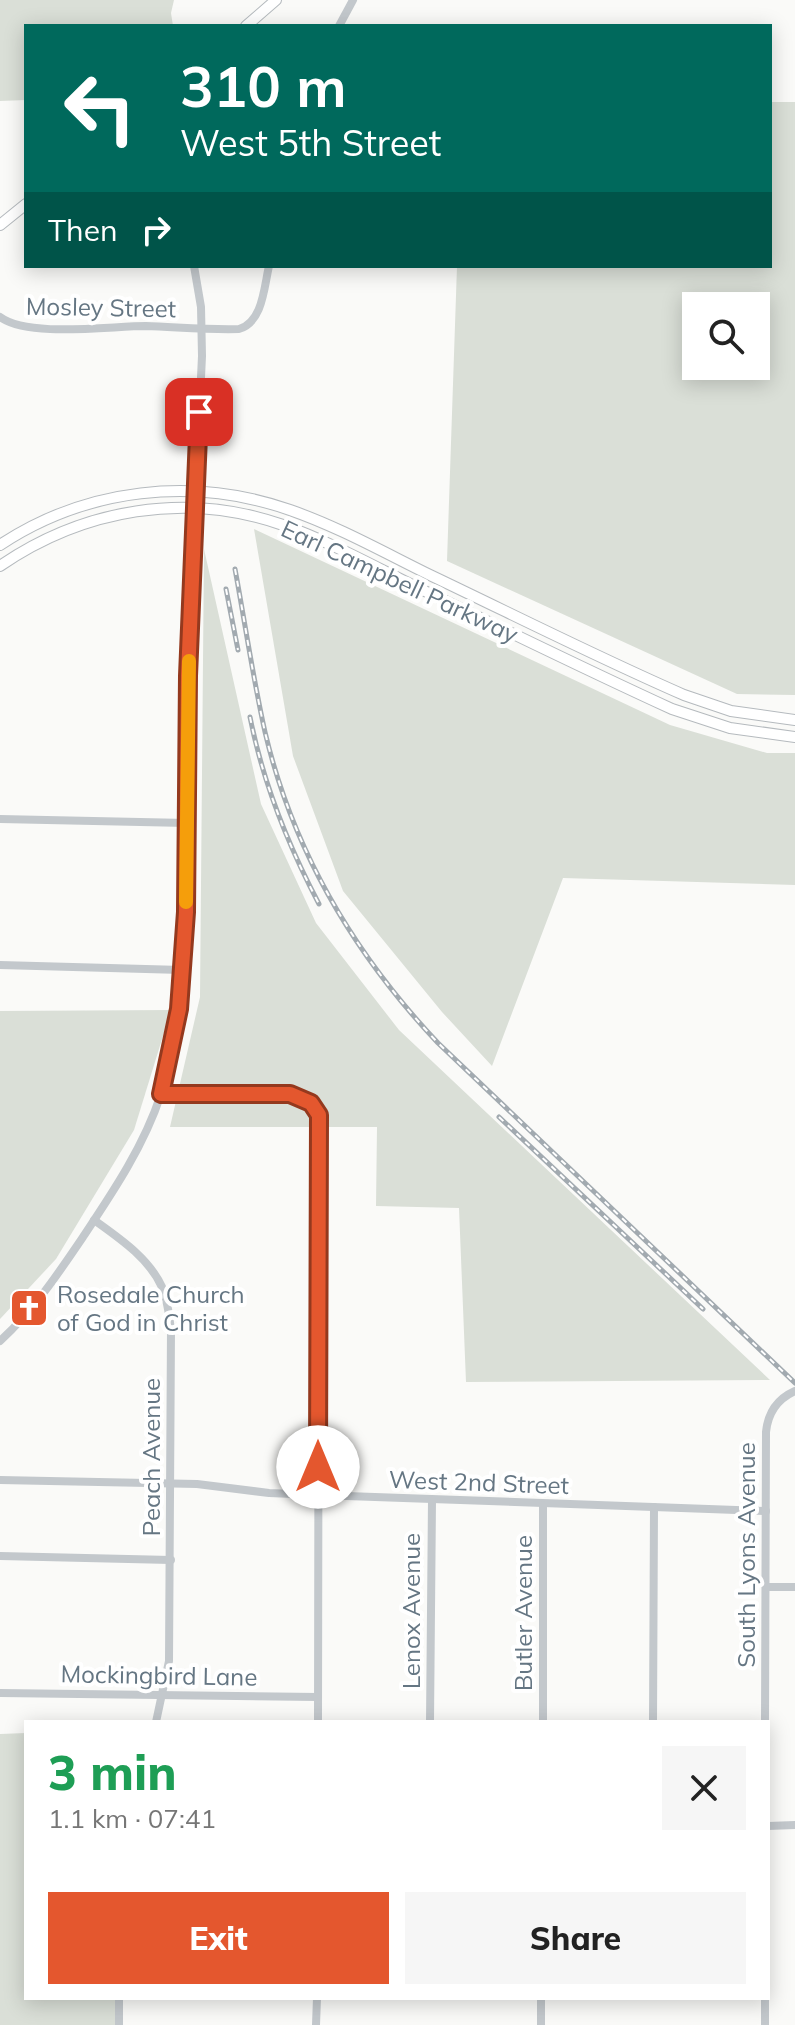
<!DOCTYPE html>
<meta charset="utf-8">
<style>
body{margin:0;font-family:Mulish,sans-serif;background:#f6f6f6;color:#222;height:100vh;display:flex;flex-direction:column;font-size:30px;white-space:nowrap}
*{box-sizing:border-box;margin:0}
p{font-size:26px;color:#767676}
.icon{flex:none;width:44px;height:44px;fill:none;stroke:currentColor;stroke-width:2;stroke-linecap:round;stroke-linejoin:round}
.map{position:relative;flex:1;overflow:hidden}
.sheet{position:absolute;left:24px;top:1720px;width:746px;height:280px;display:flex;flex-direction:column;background:#fff;border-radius:0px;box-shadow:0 4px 20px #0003}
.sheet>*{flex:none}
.hud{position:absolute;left:24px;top:24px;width:748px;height:244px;border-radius:0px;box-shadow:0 4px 20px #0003;background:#00695c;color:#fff;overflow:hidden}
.buttons{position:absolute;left:682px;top:292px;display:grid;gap:16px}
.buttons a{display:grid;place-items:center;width:88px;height:88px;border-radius:0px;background:#fff;box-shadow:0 4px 20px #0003;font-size:40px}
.pin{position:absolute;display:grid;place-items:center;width:68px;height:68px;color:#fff;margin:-34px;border-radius:16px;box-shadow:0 4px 12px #0006}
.me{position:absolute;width:88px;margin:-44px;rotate:0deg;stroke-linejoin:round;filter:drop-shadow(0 0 6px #0008)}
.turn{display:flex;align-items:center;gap:28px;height:168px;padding:0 24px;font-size:36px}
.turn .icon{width:104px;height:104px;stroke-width:2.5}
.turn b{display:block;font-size:56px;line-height:68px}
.then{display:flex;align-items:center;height:76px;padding:0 24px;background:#0003;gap:16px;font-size:30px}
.round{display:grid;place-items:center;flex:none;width:84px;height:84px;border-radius:0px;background:#f6f6f6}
.summary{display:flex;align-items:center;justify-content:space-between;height:136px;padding:0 24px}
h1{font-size:48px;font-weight:800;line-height:60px;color:#1e9e55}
.primary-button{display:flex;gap:16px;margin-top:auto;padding:16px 24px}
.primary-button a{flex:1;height:92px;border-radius:0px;background:#e4572e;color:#fff;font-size:32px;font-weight:800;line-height:92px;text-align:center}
.primary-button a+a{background:#f6f6f6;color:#222}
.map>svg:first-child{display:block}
.green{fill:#dadfd7;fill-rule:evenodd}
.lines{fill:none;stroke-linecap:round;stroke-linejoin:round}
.major-casing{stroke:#b5babe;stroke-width:12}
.minor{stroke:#c3c8cc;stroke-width:8}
.major{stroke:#fff;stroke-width:10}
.rail-casing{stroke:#a2aab0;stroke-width:5}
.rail{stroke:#fff;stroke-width:2;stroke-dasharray:6;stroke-linecap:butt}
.route-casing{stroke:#94391e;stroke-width:20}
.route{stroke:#e4572e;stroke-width:14}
.slow{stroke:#f59e0b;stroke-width:14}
.labels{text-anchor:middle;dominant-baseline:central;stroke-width:8;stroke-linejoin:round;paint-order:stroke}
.street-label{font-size:24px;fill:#657683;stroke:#fff}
.poi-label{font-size:24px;fill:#657683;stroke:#fff;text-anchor:start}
</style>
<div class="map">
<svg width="795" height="2025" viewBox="0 0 795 2025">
<rect width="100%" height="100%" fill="#fafaf8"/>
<g class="green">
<polygon points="0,0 174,0 171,13 173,26 26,26 26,100 0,101"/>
<path d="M770,102H795V695L737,694L447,561L457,266H770ZM696,306H756V366H696Z"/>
<polygon points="254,529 670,725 767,753 795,753 795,885 563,878 492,1066 442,1012 343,891 293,756"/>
<polygon points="204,549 261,804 316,923 399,1030 770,1380 466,1382 459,1208 376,1206 377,1127 170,1127 200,997"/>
<polygon points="171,1010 134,1130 56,1259 0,1319 0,1011"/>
<polygon points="26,1733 26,1998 119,1998 119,2025 0,2025 0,1734"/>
</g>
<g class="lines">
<defs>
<g id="major">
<polyline points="246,26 276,0"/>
<polyline points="0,225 26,204"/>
<path d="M0,545C86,488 193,476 290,510C339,527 385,553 432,576C516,616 599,658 684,695L731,711L795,720"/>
<path d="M0,566C83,509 186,491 283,525C334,543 382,571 431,594C511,633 591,672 672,709L730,728L795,737"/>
</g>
</defs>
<use href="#major" class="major-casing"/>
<g class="minor">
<polyline points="339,26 353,0"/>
<path d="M0,317C28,338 110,326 146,326C177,327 208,330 239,329C263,322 264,287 269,266"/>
<polyline points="0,819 187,823"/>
<polyline points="0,965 182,970"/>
<polyline points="161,1094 296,1095 311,1103 319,1115 318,1722"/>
<path d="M94,1220C119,1238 149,1258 162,1287C168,1300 169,1316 171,1330L169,1661L156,1722"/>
<path d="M0,1341C33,1311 58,1274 83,1237C113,1192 144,1146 161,1094C196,979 184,856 187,738C190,611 196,483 202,356L201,307L194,266"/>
<polyline points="0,1480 197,1484 269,1493 318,1495 766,1511"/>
<polyline points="0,1556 171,1560"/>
<polyline points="766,1587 795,1587"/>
<polyline points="0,1693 318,1697"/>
<polyline points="430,1722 432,1500"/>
<polyline points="543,1722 543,1505"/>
<polyline points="653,1722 654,1507"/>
<path d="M765,1722L766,1432C768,1412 777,1399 795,1391"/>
<polyline points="768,1826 795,1825"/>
<polyline points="119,2025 119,1998"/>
<polyline points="316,2025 317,1998"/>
<polyline points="541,2025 541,1998"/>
<polyline points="765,2025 765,1998"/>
</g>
<use href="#major" class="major"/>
<defs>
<g id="rail">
<path d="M235,569C245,623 253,678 265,732C293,851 355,955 438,1043L795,1383"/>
<polyline points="226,589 238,650"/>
<path d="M250,717C263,783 288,845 319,904"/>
<polyline points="499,1117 703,1309"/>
</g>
</defs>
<use href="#rail" class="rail-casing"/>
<use href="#rail" class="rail"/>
</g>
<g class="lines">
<defs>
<polyline id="route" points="199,412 188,676 186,912 179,1009 161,1094 290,1094 311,1103 319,1115 318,1467"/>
</defs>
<use href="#route" class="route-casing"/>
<use href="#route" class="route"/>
<polyline class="slow" points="186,902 189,661"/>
</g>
<defs>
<symbol id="church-square" viewBox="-11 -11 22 22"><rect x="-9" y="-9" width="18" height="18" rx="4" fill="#e4572e" stroke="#fff"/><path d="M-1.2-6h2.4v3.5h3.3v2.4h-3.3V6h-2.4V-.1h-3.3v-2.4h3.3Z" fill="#fff"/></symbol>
</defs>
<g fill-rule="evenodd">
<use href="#church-square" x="7" y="1286" width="44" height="44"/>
</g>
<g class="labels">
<g class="street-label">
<text transform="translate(101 307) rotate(1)">Mosley Street</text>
<text transform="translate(400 581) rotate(25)">Earl Campbell Parkway</text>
<text transform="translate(151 1457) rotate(-90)">Peach Avenue</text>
<text transform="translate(479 1482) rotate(2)">West 2nd Street</text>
<text transform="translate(746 1555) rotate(-90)">South Lyons Avenue</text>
<text transform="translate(411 1611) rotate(-90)">Lenox Avenue</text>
<text transform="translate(523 1613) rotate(-90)">Butler Avenue</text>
<text transform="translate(159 1675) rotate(1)">Mockingbird Lane</text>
</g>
<g class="poi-label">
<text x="57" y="1294">Rosedale Church<tspan x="57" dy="28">of God in Christ</tspan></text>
</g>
</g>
</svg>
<div class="buttons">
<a><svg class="icon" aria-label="search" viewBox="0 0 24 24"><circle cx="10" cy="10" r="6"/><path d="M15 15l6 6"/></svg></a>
</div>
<div class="pin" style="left:199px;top:412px;background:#d93025"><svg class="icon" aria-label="arrive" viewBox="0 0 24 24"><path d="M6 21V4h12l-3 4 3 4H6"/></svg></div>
<svg class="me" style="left:318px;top:1467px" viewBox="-20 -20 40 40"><circle r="19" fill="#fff"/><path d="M0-13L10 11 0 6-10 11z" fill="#e4572e"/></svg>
<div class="hud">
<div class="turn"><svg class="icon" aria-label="left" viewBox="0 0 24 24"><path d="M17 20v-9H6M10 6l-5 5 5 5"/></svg><div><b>310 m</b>West 5th Street</div></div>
<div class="then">Then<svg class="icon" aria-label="right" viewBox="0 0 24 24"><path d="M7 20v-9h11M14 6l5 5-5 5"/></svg></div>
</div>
<section class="sheet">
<div class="summary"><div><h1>3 min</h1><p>1.1 km · 07:41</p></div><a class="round"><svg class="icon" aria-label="close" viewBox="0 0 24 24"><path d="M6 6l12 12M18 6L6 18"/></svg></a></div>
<div class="primary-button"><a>Exit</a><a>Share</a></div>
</section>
</div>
